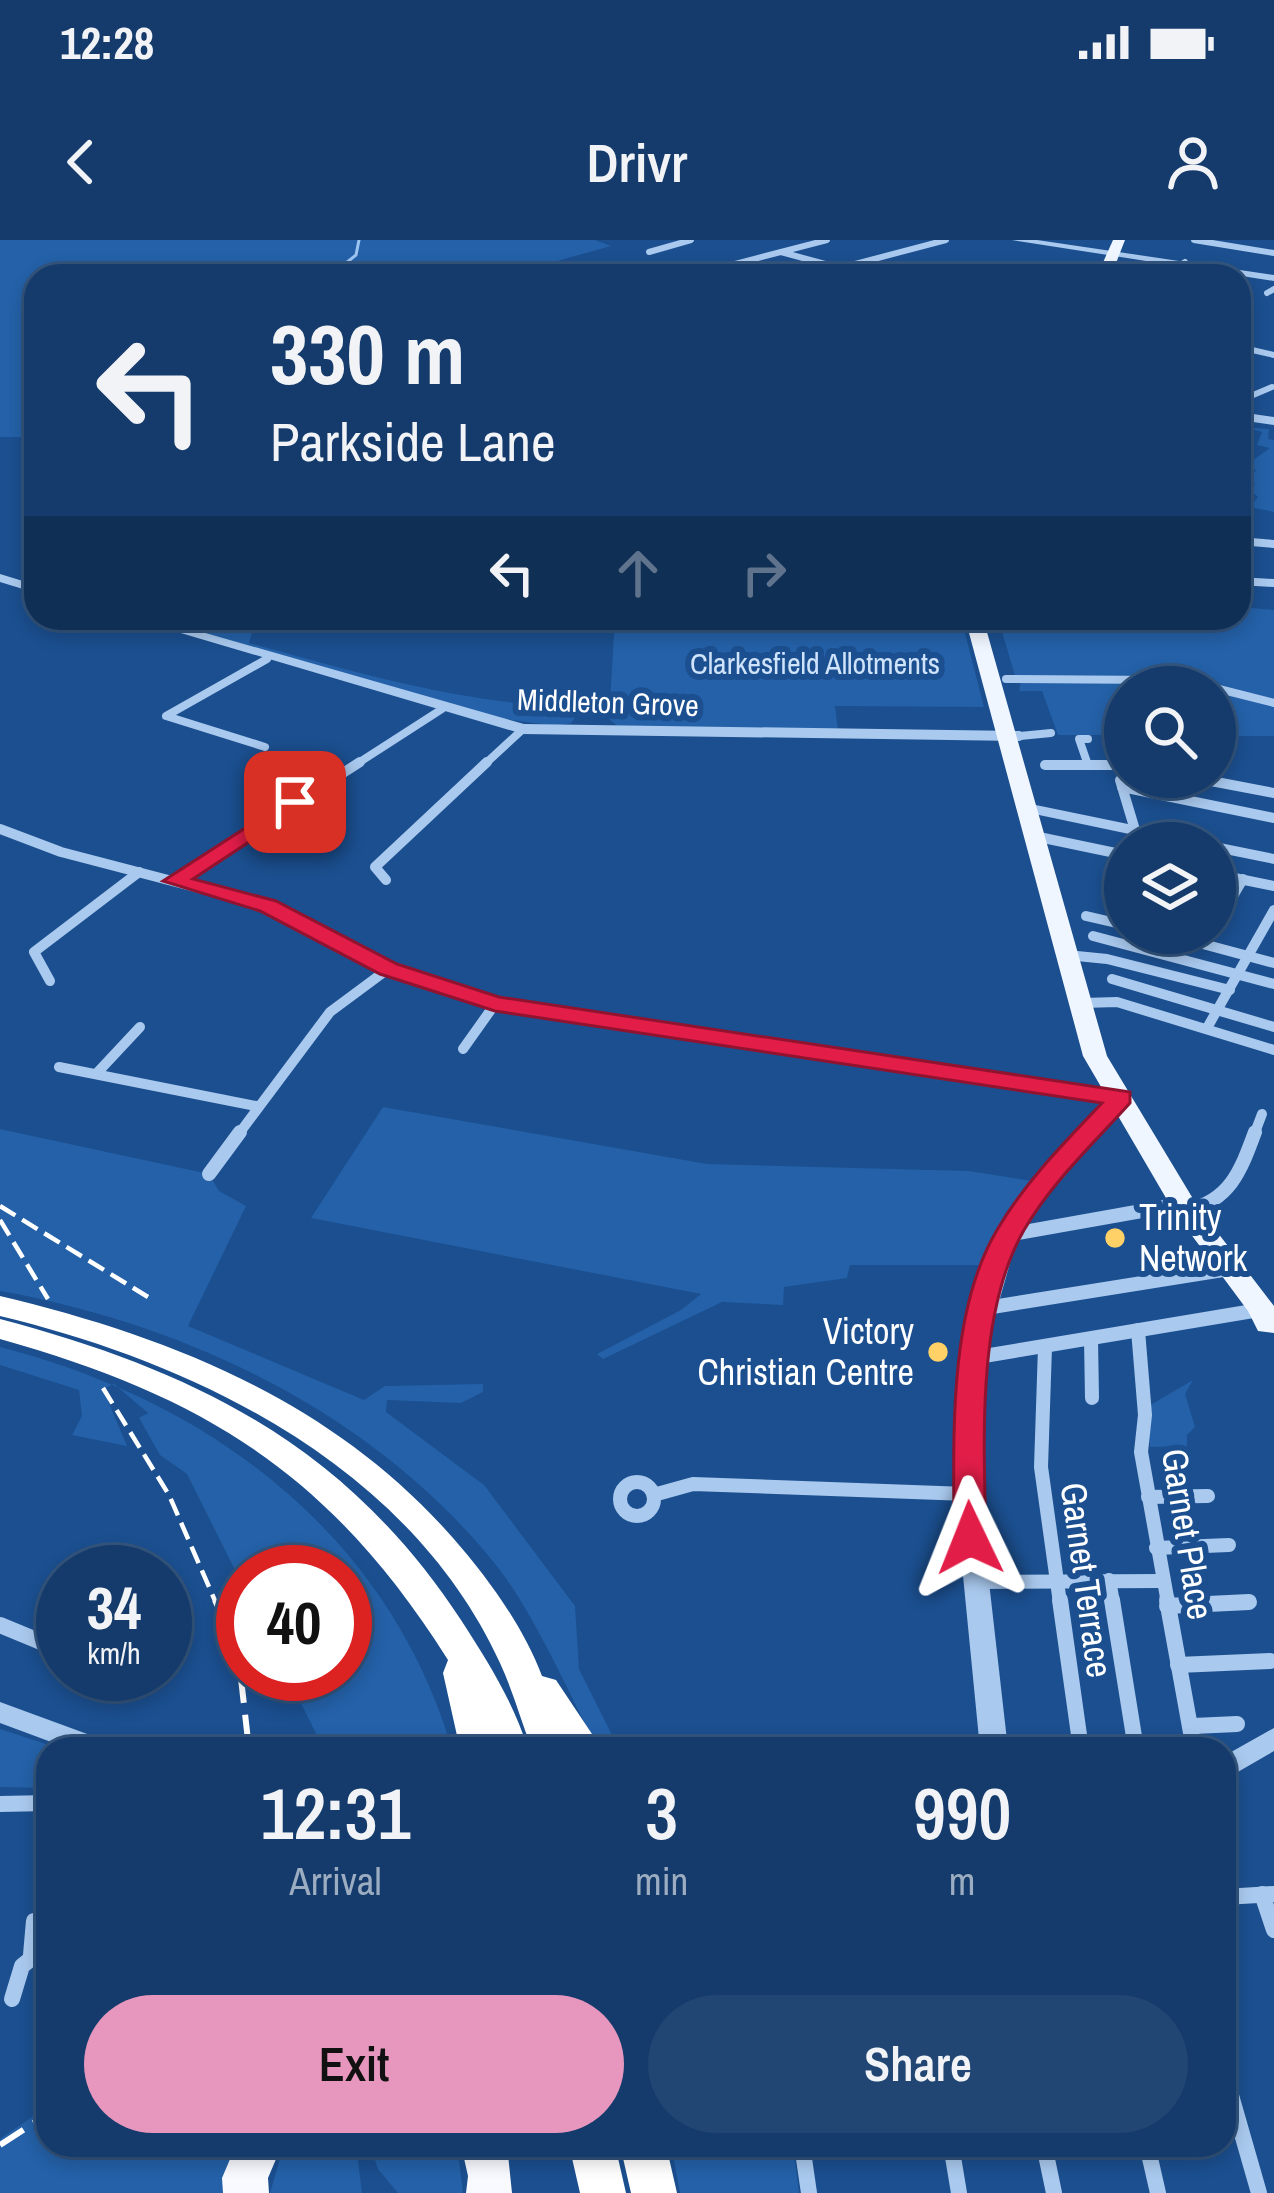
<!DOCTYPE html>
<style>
body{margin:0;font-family:"Archivo Narrow",sans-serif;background:#214673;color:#f1f3f6;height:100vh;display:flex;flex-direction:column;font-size:45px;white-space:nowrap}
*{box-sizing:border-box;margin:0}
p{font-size:39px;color:#9dadc1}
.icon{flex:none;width:66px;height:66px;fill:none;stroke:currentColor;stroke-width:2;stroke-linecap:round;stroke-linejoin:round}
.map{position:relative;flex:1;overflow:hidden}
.panel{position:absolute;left:36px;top:1497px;width:1200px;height:420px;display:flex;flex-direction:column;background:#143b6b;border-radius:36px;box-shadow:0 6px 18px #0003,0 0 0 3px #33557e}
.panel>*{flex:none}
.guide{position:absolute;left:24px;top:24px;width:1227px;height:366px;border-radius:36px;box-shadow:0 6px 18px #0003,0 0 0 3px #33557e;background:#143b6b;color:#f1f3f6;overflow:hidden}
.fabs{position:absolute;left:1104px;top:426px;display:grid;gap:24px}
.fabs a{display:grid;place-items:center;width:132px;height:132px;border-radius:50%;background:#143b6b;box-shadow:0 6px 18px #0003,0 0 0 3px #33557e;font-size:60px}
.speed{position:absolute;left:36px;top:1305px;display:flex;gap:24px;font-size:60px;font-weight:700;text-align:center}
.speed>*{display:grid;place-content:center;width:156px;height:156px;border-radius:50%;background:#143b6b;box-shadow:0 6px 18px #0003,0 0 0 3px #33557e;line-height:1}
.speed small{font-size:30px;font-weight:400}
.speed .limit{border:18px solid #d22;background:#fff;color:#111}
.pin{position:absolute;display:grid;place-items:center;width:102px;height:102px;color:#fff;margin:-51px;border-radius:24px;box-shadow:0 6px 18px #0006}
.me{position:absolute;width:132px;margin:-66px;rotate:358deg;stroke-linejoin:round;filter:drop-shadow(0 0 9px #0008)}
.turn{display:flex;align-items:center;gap:42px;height:252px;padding:0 48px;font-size:54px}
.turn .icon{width:156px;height:156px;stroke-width:2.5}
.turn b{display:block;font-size:84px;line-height:102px}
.lanes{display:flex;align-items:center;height:114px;padding:0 48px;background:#0003;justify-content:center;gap:60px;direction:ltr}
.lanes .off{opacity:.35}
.eta{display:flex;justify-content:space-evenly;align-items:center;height:204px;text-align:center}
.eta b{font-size:72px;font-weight:600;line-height:84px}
.button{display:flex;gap:24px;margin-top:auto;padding:24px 48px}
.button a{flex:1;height:138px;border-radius:72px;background:#e797bd;color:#111;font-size:48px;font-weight:600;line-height:138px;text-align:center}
.button a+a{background:#214673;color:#f1f3f6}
.status{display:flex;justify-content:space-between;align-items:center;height:84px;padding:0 60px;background:#143b6b;direction:ltr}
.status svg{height:33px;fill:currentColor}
header{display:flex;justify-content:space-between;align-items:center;height:156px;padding:0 48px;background:#143b6b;font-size:54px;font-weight:600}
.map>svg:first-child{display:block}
.green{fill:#2461a8}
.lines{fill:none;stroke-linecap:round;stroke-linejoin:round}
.stream{stroke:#9cc4f0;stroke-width:3}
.pedestrian{stroke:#a9c9ee;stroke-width:8}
.minor-far4{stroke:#a9c9ee;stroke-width:6}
.minor-far3{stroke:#a9c9ee;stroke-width:8}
.minor-far2{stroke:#a9c9ee;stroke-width:10}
.minor-far1{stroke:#a9c9ee;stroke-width:14}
.minor{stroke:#a9c9ee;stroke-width:16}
.tertiary{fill:#a9c9ee;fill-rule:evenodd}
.primary{fill:#f0f6ff;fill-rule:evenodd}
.trunk{fill:#f8faff;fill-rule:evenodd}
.motorway{fill:#fff;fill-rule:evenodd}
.rail-far1{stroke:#fff;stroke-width:4.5;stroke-dasharray:18 8;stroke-linecap:butt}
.rail{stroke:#fff;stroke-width:6;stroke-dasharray:28 12;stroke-linecap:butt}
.route{fill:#e11d48;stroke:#92132f;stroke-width:3}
.poi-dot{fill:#ffd166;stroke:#1b4f8f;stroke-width:4.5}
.labels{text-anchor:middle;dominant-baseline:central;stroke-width:12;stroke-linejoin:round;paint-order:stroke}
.far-park-label{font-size:30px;fill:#cfe3fa;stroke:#1b4f8f}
.far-street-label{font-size:30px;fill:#fff;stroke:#1b4f8f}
.poi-label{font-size:36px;fill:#fff;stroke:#1b4f8f;text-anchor:start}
.street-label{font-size:36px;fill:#fff;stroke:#1b4f8f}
</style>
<div class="status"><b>12:28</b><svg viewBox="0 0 49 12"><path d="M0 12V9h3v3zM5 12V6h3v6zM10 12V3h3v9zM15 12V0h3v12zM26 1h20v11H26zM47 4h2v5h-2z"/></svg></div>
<header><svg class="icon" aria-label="back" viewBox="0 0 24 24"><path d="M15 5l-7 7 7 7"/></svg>Drivr<svg class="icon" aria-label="person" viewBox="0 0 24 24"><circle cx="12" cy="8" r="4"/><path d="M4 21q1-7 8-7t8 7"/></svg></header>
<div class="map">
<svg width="1274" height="1953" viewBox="0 0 1274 1953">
<rect width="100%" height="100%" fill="#1b4f8f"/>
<g class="green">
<polygon points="0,0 595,0 611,6 504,36 36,36 36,197 0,197"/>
<polygon points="1244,187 1269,189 1268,199 1274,200 1274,272 1250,267 1258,257 1251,251 1255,243 1248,242 1256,230 1246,225 1270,208 1257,205 1262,192"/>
<polygon points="1239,367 1274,370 1274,496 1215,496 1215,447 1125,447 1125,495 1058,495 1042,451 1019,451 1021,439 1015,436 998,378 1239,378"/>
<path d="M152,378L254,386L249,403C355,432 459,463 569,467L579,473L571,483L556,486L496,478Z"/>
<polygon points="615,378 961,378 984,467 835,466 838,490 619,487 609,479"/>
<polygon points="383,867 707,924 969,931 1032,941 996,994 984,1025 850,1025 847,1038 784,1047 783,1065 722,1062 603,1119 597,1114 681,1070 701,1054 311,978"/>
<path d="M0,889L209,934L219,951L246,966L188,1086L364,1160L385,1146L483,1144V1152L461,1163L387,1160L386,1172L484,1245L575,1366L579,1429L619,1509H598C569,1454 534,1373 496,1325C375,1174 187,1084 0,1051Z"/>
<path d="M0,1107C211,1161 389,1295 452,1509H324L286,1434H345V1332H243V1346L187,1234L160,1215L139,1178L148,1173L114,1144L103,1149L127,1206L72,1195L82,1176L79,1150L0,1125Z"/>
<polygon points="1193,1140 1185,1154 1195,1187 1187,1195 1187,1206 1150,1207 1147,1167"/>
<polygon points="0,1489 61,1509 48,1509 48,1548 0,1547"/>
<polygon points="48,1866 48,1905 236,1905 227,1953 0,1953 0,1899"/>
<polygon points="284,1905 356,1905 362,1953 270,1953"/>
<polygon points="370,1905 457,1905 463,1953 398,1953 378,1929"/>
<polygon points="671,1905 793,1905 799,1953 680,1953"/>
</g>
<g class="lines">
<polyline class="stream" points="350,36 341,27 356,15 359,0"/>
<g class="pedestrian">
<polyline points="1006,439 1160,440 1209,447"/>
<polyline points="1215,448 1274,463"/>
<polyline points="1020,496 1051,493"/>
</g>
<g class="minor-far4">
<polyline points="1194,0 1274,13"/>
<polyline points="649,12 691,0"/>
<polyline points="781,12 840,28 946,0"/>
<polyline points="730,26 762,36"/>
<polyline points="566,36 593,28"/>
<polyline points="689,36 827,0"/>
<polyline points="995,36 1026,29 1106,32"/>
<polyline points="1162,36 1185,22"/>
<polyline points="1267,53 1274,49"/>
<polyline points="1239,82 1245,83 1239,90"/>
<polyline points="1239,107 1274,115"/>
<polyline points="1239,161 1272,147"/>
</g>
<g class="minor-far3">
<polyline points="1239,301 1274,304"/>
<polyline points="1239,341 1274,343"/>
<polyline points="1088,499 1079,499 1088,525"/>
<polyline points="265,507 166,476 267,419"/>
<polyline points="355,525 442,469"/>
<polyline points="484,525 523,489"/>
<polyline points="1045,525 1125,525"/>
<polyline points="1217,525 1232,501"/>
</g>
<g class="minor-far2">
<polyline points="1045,525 1125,525"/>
<polyline points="1215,529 1219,522"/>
<polyline points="1190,537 1274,553"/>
<polyline points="1120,540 1135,590"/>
<polyline points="1122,547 1274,578"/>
<polyline points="0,589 61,612 268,666 388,729 495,764 1118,857"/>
<polyline points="1034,596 1125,615"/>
<polyline points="1215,634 1274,646"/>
<polyline points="386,640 375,627 487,522"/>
<polyline points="175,641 360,522"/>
<polyline points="1086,676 1125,685"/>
<polyline points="1215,687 1243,639"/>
<polyline points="1162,693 1274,723"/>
<polyline points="1093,696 1274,744"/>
<polyline points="1067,715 1107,719 1230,750"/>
<polyline points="1112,739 1274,787"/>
<polyline points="50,741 34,712 139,632"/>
<polyline points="1083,763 1117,762 1274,810"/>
<polyline points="1207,788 1274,670"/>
<polyline points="463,809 495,764"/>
<polyline points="59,827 256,866"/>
<polyline points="97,833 140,787"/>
<polyline points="238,895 330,772 388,729"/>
<polyline points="1254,895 1262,874"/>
</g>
<g class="minor-far1">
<polyline points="209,934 240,892"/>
<path d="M1187,970C1230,961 1241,930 1255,892"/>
<polyline points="1007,995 1181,964"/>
<polyline points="986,1068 1223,1030"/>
<polyline points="1138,1090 1145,1175 1141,1212 1168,1363"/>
<polyline points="1091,1099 1092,1158"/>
<polyline points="1045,1107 1041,1227 1060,1363"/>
<polyline points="972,1118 1253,1071"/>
<circle cx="637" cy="1259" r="17"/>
<polyline points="657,1254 693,1244 967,1254"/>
<polyline points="1148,1257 1208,1256"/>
<polyline points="1156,1308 1229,1305"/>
<polyline points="1109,1340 1113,1363"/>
<polyline points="973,1342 1162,1341"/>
<polyline points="1233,1363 1249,1362"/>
</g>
<g class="minor">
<polyline points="1060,1360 1081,1509"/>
<polyline points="1112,1360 1136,1509"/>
<polyline points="1167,1360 1194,1509"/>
<polyline points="1167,1366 1249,1362"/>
<polyline points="0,1385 63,1411"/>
<polyline points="1178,1425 1270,1421"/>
<polyline points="129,1434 151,1441"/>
<polyline points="1193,1486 1237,1484"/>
<polyline points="0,1564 48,1563"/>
<polyline points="1262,1654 1274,1690"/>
<polyline points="1224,1657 1274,1654"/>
<polyline points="31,1715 34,1681"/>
<polyline points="12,1759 22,1726 48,1705"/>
<polyline points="1224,1831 1259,1953"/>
<polyline points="802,1905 809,1953"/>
<polyline points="951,1905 959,1953"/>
<polyline points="1044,1905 1054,1953"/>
<polyline points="1147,1905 1158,1953"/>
</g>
<g class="tertiary">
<polygon points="1012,0 1037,0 1274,35 1274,41"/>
<polygon points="1239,172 1274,177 1274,185 1239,180"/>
<polygon points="0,334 36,345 36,353 0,342"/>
<polygon points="130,378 153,378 524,484 1020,491 1028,496 1020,501 523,494"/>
<polygon points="1026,563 1196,598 1204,603 1172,603 1020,571 1018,568"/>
<polygon points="1215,602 1274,614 1274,624 1215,612 1215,603 1211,603"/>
<polygon points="1121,852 1131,858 1128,862 1047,951 1018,995 983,1118 979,1254 1008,1509 980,1509 955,1254 961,1118 996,995 1032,943 1114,854"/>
<polygon points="0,1462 109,1502 113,1509 70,1509 0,1483"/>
<polygon points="1274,1488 1274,1511 1224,1540 1224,1516"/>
</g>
<g class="primary">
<polygon points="1113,0 1125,0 1111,36 1097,36"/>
<polygon points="965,378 983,378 1107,816 1198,967 1274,1066 1274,1093 1258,1091 1248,1071 1173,970 1083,816"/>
</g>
<g class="trunk">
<polygon points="236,1905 282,1905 268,1938 269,1953 223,1953 222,1938"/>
<polygon points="461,1905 507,1905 512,1953 466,1953 468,1936"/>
</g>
<g class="motorway">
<path d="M0,1056C172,1097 334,1162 453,1298C488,1338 523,1386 542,1436L556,1440L602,1509H532C521,1481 513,1451 500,1423C410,1227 199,1124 0,1076Z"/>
<path d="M0,1079C196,1131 347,1206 461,1380C487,1420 514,1463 528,1509H460L443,1433L448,1420C332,1236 207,1157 0,1099Z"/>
<polygon points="569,1905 615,1905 626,1953 580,1953"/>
<polygon points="620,1905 666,1905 677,1953 631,1953"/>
</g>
<g class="rail-far1">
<polyline points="0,966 148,1057"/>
<polyline points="0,980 48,1059"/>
<polyline points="103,1148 169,1255 216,1363"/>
</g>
<g class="rail">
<polyline points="215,1360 238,1412 249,1509"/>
<polyline points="0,1905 48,1874"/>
</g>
</g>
<path class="route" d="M295,556L302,558V567L193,639L276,661L397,724L499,757L1130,852V863C1093,904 1052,942 1024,990C976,1074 984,1204 986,1298L981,1306L970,1309L954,1298C954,1203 947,1074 997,990C1025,942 1064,903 1102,863L495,771L380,734L260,671L163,641Z"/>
<g class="poi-dot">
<circle cx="1115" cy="998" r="12"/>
<circle cx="938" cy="1112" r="12"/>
</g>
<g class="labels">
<g class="far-park-label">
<text x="815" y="423">Clarkesfield Allotments</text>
</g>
<g class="far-street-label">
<text transform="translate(608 462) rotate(2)">Middleton Grove</text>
</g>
<g class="poi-label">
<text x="1139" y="977">Trinity<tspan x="1139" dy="41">Network</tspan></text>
<text x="914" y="1091" text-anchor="end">Victory<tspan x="914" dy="41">Christian Centre</tspan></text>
</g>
<g class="street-label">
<text transform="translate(1188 1294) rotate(81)">Garnet Place</text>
<text transform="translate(1087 1340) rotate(82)">Garnet Terrace</text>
</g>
</g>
</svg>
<div class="fabs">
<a><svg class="icon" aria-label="search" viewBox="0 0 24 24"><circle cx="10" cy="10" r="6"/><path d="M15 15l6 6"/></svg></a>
<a><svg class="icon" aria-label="layers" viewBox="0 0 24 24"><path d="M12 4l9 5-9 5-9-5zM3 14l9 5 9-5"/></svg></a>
</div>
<div class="speed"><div>34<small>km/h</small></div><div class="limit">40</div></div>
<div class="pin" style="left:295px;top:562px;background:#d93025"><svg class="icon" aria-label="arrive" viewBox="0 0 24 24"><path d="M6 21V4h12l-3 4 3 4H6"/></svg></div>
<svg class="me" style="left:970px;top:1298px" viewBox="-20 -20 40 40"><path d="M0-17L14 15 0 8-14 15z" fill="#e11d48" stroke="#fff" stroke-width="4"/></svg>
<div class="guide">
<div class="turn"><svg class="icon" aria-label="left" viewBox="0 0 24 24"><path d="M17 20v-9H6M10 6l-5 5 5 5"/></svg><div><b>330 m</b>Parkside Lane</div></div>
<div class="lanes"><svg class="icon" aria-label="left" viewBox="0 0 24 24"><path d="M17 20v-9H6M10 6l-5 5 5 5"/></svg><svg class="icon off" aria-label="ahead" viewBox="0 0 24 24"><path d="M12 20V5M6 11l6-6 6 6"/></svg><svg class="icon off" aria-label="right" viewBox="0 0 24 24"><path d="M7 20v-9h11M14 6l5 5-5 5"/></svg></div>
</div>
<section class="panel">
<div class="eta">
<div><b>12:31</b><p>Arrival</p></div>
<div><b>3</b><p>min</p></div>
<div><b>990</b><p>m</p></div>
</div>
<div class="button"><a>Exit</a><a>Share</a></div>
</section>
</div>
